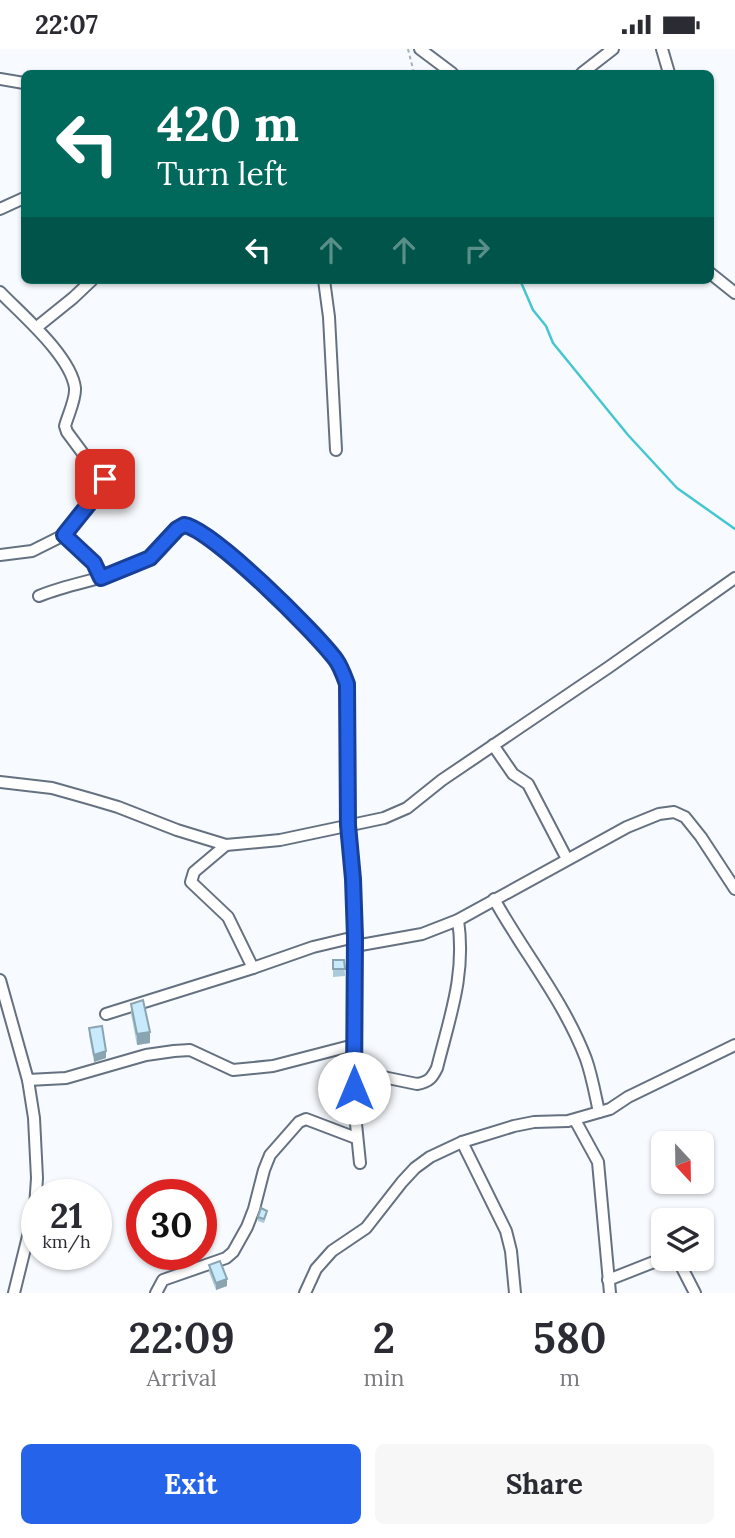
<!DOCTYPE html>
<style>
body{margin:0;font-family:Lora,serif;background:#f7f7f7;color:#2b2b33;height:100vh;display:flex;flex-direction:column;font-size:26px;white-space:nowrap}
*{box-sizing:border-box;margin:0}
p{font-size:23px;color:#7c7c81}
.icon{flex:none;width:38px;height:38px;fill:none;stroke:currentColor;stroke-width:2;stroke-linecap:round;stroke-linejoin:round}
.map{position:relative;height:1244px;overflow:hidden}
.details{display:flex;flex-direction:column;background:#fff;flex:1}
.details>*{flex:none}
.banner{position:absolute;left:21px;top:21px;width:693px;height:214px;border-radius:10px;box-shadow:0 2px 5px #0004;background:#00695c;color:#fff;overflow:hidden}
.needle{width:46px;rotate:158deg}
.tools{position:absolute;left:651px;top:1082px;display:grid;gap:14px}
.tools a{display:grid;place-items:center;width:63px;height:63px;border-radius:10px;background:#fff;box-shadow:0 2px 5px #0004;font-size:35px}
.speed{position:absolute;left:21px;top:1130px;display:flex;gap:14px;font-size:35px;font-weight:700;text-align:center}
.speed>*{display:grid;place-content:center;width:91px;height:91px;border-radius:50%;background:#fff;box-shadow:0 2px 5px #0004;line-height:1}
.speed small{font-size:18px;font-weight:400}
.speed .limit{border:10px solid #d22;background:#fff;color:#111}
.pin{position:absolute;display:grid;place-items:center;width:60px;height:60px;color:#fff;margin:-30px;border-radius:14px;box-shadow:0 4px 10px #0006}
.me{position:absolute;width:77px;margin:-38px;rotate:0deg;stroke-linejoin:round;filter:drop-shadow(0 0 5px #0008)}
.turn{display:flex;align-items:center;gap:24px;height:147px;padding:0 21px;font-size:32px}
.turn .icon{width:91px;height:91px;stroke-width:2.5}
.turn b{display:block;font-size:49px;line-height:60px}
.lanes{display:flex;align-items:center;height:66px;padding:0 21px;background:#0003;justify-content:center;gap:35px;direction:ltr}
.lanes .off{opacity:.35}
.eta{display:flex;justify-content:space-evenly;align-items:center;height:119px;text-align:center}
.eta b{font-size:42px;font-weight:800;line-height:49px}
.button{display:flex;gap:14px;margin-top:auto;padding:14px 21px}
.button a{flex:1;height:80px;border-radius:10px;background:#2563eb;color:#fff;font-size:28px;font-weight:800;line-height:80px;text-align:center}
.button a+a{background:#f7f7f7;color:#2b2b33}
.status{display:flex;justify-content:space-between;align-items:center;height:49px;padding:0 35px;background:#fff;direction:ltr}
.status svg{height:19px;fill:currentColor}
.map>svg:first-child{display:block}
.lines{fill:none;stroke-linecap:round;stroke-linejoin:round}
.stream{stroke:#45c6d1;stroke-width:2.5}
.street-casing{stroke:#657181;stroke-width:14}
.path{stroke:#aaaeb3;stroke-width:2;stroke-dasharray:3.5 3.5;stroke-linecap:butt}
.street{stroke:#fff;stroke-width:10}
.wall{fill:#abcada}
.shaded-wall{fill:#8ba4b1}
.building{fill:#c7ebfd;stroke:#8ba4b1;stroke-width:2}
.route-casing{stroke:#184099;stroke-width:18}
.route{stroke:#2563eb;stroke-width:12}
</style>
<div class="status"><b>22:07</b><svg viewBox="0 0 49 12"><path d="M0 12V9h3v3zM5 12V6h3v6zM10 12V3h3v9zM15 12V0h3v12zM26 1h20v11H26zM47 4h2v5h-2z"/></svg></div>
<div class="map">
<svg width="735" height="1244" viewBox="0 0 735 1244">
<rect width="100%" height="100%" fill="#f7fafe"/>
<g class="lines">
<polyline class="stream" points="520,231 533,261 546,277 553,294 628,386 677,439 735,480"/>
<defs>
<g id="street">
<polyline points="420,0 452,24"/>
<polyline points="662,0 669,24"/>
<polyline points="582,24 613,0"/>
<polyline points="0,30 24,34"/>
<polyline points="0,160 24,149"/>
<polyline points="710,224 735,244"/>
<polyline points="324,231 329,268 336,401"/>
<path d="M0,243C21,265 71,307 75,339C76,350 68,366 65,377L67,383L105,434L64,486L32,502L0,506"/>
<polyline points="37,278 73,249 92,231"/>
<polyline points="64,486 94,514 101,529"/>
<path d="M39,547C75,532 114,530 149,510C163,502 170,484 184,476C212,481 316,584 336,611C341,618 344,627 347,635V777L353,830L355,888L354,1055L360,1114"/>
<polyline points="493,696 513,725 528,735 567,810"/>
<polyline points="0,733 52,739 91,750 118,758 177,781 226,796 280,791 384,769 407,759 442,731 609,618 735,529"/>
<polyline points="226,796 194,823 191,833 228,868 253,919"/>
<path d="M494,850C524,904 564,952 586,1010C592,1027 595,1045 599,1063"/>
<polyline points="355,897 422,885 458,871 627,778 659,765 674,763 685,768 701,788 735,840"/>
<polyline points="0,931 28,1031 34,1069 37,1129 35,1159 14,1244"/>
<polyline points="106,965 253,919 313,898 355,888"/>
<path d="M354,1022L417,1035C429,1033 432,1029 437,1019C450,967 466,925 458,871"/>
<polyline points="28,1031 66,1029 146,1006 174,1002 190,1001 233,1021 273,1017 354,996"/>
<polyline points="575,1071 598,1113 610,1244"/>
<polyline points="462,1093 506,1182 511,1202 515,1244"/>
<polyline points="677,1209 695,1244"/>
<polyline points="608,1231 664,1209"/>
<polyline points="156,1244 163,1231 226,1209 233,1203 247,1178 254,1160 264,1121 270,1106 299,1073 306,1070 356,1089"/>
<polyline points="305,1244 316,1220 332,1202 366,1179 402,1133 415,1119 430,1108 462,1093 514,1077 534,1073 568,1072 610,1060 628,1048 735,996"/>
</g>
</defs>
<use href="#street" class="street-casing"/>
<polyline class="path" points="408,0 414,24"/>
<use href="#street" class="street"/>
</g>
<g class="wall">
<polygon points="333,911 344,911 345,927 333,928"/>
<polygon points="131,955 150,994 137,996 131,965"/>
<polygon points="89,979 106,1009 94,1013 89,986"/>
<polygon points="267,1165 264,1174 258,1172 258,1168"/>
<polygon points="209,1216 227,1237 216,1241 209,1223"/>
</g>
<g class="shaded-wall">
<polygon points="150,983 150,994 137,996 137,985"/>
<polygon points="106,1002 106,1009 94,1013 94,1006"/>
<polygon points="227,1230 227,1237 216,1241 216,1234"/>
</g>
<g class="building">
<polygon points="333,911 344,911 345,920 333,920"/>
<polygon points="143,951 150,983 137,985 131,955"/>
<polygon points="102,977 106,1002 94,1006 89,979"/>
<polygon points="261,1159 267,1162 264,1170 258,1168"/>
<polygon points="220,1212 227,1230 216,1234 209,1216"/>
</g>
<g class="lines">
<defs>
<path id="route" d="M105,430L104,436L64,486L94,514L101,529L150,509L177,480L184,476C212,480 316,584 336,611C341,618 344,627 347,635L348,776L353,830L355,888L354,1039"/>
</defs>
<use href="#route" class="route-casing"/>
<use href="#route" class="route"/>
</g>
</svg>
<div class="tools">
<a><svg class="needle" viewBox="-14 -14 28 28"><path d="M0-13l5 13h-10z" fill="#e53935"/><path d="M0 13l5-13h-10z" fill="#7c7c81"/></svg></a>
<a><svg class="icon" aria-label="layers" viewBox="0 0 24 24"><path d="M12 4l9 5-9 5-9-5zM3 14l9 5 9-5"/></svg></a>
</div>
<div class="speed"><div>21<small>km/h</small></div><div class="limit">30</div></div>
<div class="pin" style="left:105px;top:430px;background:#d93025"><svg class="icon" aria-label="arrive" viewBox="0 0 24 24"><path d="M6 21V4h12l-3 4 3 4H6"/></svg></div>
<svg class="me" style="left:354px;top:1039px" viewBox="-20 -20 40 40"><circle r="19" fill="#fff"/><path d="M0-13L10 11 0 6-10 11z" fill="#2563eb"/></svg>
<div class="banner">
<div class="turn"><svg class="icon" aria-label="left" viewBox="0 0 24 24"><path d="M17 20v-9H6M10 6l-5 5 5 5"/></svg><div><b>420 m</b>Turn left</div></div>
<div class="lanes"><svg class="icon" aria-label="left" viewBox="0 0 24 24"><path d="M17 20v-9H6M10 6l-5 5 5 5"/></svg><svg class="icon off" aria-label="ahead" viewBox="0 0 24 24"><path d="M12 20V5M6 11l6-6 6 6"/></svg><svg class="icon off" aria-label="ahead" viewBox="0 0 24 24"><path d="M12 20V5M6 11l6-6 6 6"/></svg><svg class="icon off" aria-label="right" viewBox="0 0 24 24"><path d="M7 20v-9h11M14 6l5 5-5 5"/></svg></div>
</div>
</div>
<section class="details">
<div class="eta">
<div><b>22:09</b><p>Arrival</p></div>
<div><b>2</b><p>min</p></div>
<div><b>580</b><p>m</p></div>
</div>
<div class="button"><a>Exit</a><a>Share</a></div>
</section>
